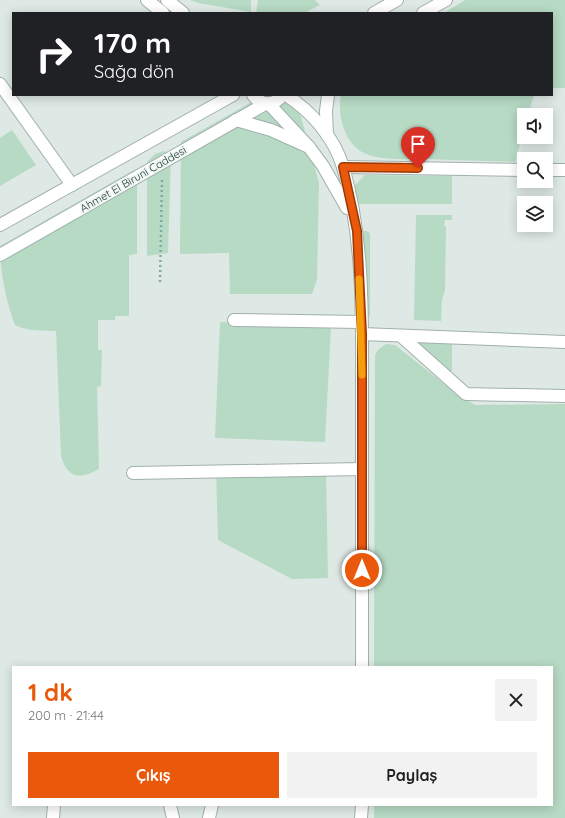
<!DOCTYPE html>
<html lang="tr">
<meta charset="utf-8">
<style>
body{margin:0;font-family:Quicksand,sans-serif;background:#f2f2f2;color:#202124;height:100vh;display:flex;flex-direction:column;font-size:15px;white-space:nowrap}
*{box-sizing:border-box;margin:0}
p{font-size:13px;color:#757577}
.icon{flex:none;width:22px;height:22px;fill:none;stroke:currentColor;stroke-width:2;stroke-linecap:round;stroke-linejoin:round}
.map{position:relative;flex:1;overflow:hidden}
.drawer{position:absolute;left:12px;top:666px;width:541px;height:140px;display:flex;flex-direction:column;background:#fff;border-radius:0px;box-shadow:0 2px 10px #0003}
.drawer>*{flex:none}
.guide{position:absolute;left:12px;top:12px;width:541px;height:84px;border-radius:0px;box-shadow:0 2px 10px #0003;background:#202124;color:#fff;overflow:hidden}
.controls{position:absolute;left:517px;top:108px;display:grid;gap:8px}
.controls a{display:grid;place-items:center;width:36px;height:36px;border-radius:0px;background:#fff;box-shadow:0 2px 10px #0003;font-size:20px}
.pin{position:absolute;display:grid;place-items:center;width:34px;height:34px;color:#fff;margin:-41px -17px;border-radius:50% 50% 50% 0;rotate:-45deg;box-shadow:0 0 4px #0007}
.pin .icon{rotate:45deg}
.me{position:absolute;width:44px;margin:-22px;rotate:0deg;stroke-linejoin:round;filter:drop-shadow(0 0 3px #0008)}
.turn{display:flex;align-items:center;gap:14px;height:84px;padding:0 16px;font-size:18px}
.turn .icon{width:52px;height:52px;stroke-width:2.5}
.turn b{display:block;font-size:28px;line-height:34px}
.round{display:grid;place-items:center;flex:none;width:42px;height:42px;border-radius:0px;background:#f2f2f2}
.headline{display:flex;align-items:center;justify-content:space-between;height:68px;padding:0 16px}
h1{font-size:24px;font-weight:800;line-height:30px;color:#ea580c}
.action{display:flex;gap:8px;margin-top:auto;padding:8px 16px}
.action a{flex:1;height:46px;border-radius:0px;background:#ea580c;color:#fff;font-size:16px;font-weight:800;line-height:46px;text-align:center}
.action a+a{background:#f2f2f2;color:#202124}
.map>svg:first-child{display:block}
.green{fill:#b7dac4}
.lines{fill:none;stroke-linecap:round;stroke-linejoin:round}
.minor-casing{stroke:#a1b0ac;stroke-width:14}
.tertiary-casing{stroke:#a1b0ac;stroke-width:14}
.path{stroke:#7faba2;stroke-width:2.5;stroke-dasharray:2 3;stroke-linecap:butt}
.minor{stroke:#fff;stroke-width:12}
.tertiary{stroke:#fff;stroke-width:12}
.route-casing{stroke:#983908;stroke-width:10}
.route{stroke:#ea580c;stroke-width:7}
.slow{stroke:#f59e0b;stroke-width:7}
.labels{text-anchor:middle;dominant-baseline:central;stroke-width:3.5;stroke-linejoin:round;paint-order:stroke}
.street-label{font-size:11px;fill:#203834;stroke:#eef6f3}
</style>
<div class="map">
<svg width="565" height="818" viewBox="0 0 565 818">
<rect width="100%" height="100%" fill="#dee9e5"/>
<g class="green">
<polygon points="190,0 251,0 251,12 198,3"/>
<polygon points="258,0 315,0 320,5 304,13 256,13"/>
<polygon points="465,0 565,0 565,88 552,88 552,13 444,13"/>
<polygon points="264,95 290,95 294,99 301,117 319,183 317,280 312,294 230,294 229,253 180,254 181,142"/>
<path d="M341,95H534L528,115H524V129L515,162C485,161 455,160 426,159C407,159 378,161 362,152C344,142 337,114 341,95Z"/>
<polygon points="12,130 36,165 0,186 0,138"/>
<polygon points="164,151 171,154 168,253 147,256 147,162 155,154"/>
<path d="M134,170L137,175V254L129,255V316H115V320H98V350H102L101,386L97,387L99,469C80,480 67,478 61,456L56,331C42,330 29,332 15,325C6,302 0,271 0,246Z"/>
<polygon points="365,175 452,176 452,204 355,204 355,185"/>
<polygon points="416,215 452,215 452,220 445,220 444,227 446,226 445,290 442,300 441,321 414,320"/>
<polygon points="360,231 366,231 370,233 370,316 356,309 353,271 353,234"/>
<polygon points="220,322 331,327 325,442 215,438"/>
<polygon points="407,340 452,341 452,371 445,373"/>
<polygon points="386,344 395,345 452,390 475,405 565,404 565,818 374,818 374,805 552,805 552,667 374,667 375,355 378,350"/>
<polygon points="326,469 328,578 292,579 218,540 216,472"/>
</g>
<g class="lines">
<defs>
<g id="minor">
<polyline points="0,84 72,185"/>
<path d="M286,95C312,112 334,137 343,167C365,242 362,324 362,401C362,490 362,578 362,667"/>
<polyline points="269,104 309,147 323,166 347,208"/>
<polyline points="343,167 524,170"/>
<polyline points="546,170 565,170"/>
<polyline points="234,320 361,322"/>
<polyline points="362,334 565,342"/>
<polyline points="401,336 466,394 565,396"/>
<polyline points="133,473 362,469"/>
<polyline points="170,805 173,818"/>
<polyline points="53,818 54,805"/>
<polyline points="209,818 212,805"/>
<polyline points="361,818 362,805"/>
</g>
<g id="tertiary">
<polyline points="147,0 163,13"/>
<polyline points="167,0 183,13"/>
<polyline points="374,13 397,0"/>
<polyline points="423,13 446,0"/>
<path d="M253,95C261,106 275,106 282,95"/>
<polyline points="236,120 271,130 309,147"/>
<polyline points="327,135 326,111 328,95"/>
<polyline points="0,225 233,95"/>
<polyline points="0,255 265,104"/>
</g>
</defs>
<use href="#minor" class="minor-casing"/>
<use href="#tertiary" class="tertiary-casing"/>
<polyline class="path" points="160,282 162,179"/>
<use href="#minor" class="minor"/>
<use href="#tertiary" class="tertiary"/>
</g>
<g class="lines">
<defs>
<polyline id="route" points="362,570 362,334 357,231 343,167 418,168"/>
</defs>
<use href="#route" class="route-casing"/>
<use href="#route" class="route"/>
<polyline class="slow" points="359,279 362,375"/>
</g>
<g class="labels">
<g class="street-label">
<text transform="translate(133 179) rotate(-30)">Ahmet El Biruni Caddesi</text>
</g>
</g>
</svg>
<div class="controls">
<a><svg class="icon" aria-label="sound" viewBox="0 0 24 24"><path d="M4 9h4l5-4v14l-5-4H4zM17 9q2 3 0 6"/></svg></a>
<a><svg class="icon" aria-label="search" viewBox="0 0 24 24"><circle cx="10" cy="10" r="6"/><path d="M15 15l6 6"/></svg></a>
<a><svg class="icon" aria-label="layers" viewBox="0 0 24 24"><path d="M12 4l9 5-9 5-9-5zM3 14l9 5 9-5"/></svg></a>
</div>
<div class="pin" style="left:418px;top:168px;background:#d93025"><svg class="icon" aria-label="arrive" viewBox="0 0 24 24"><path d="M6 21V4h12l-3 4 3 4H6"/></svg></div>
<svg class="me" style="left:362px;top:570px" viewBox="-20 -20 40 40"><circle r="17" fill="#ea580c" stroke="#fff" stroke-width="3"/><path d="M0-11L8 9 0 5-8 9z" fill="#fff"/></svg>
<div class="guide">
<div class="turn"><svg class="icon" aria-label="right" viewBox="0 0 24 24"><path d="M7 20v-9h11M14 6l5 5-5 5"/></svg><div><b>170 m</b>Sağa dön</div></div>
</div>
<section class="drawer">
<div class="headline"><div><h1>1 dk</h1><p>200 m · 21:44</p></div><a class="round"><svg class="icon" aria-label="close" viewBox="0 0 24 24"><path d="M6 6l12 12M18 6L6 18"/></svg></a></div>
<div class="action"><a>Çıkış</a><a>Paylaş</a></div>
</section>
</div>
